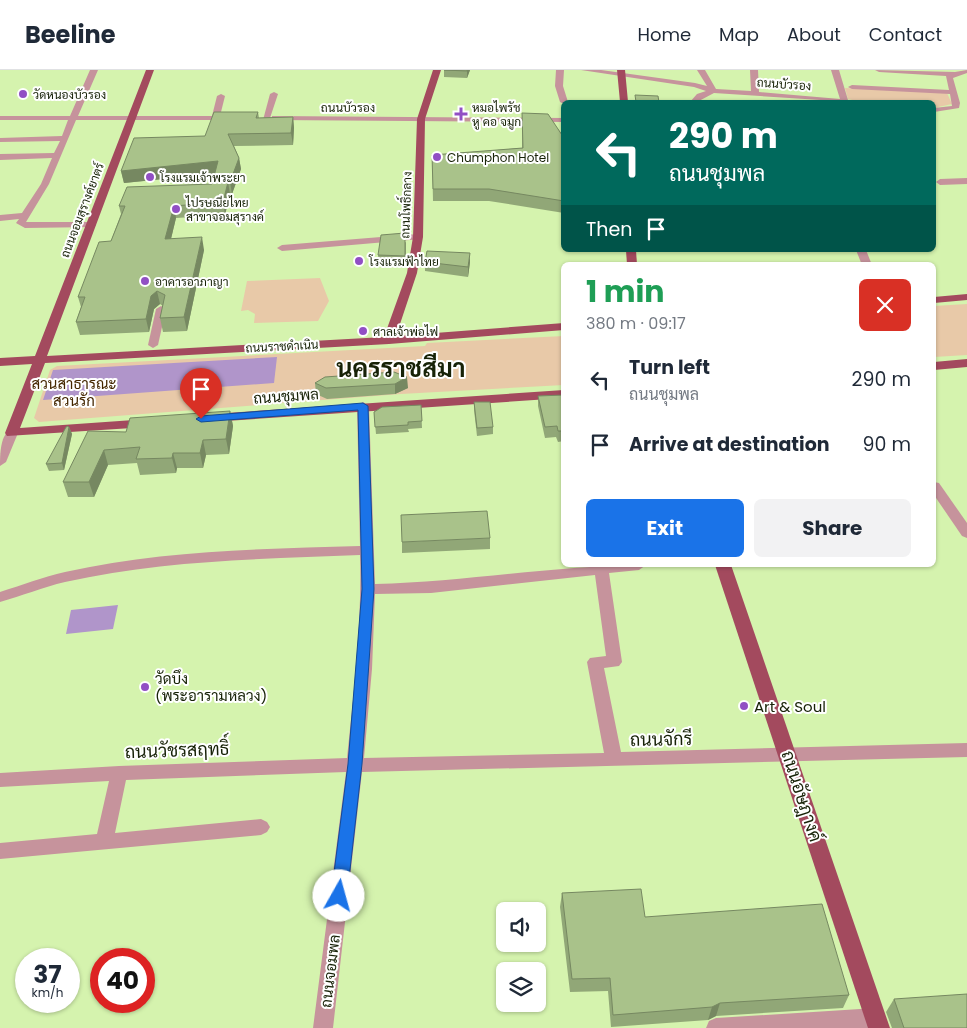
<!DOCTYPE html>
<meta charset="utf-8">
<style>
body{margin:0;font-family:Poppins,Sarabun,sans-serif;background:#f2f2f3;color:#1f2937;height:100vh;display:flex;flex-direction:column;font-size:19px;white-space:nowrap}
*{box-sizing:border-box;margin:0}
p{font-size:16px;color:#747a83}
.icon{flex:none;width:28px;height:28px;fill:none;stroke:currentColor;stroke-width:2;stroke-linecap:round;stroke-linejoin:round}
.map{position:relative;flex:1;overflow:hidden}
.panel{position:absolute;left:561px;top:192px;width:375px;height:305px;display:flex;flex-direction:column;background:#fff;border-radius:8px;box-shadow:0 1px 4px #0004}
.panel>*{flex:none}
.guide{position:absolute;left:561px;top:30px;width:375px;height:152px;border-radius:8px;box-shadow:0 1px 4px #0004;background:#00695c;color:#fff;overflow:hidden}
.buttons{position:absolute;left:496px;top:832px;display:grid;gap:10px}
.buttons a{display:grid;place-items:center;width:50px;height:50px;border-radius:8px;background:#fff;box-shadow:0 1px 4px #0004;font-size:25px}
.speed{position:absolute;left:15px;top:878px;display:flex;gap:10px;font-size:25px;font-weight:700;text-align:center}
.speed>*{display:grid;place-content:center;width:65px;height:65px;border-radius:50%;background:#fff;box-shadow:0 1px 4px #0004;line-height:1}
.speed small{font-size:12px;font-weight:400}
.speed .limit{border:8px solid #d22;background:#fff;color:#111}
.pin{position:absolute;display:grid;place-items:center;width:42px;height:42px;color:#fff;margin:-51px -21px;border-radius:50% 50% 50% 0;rotate:-45deg;box-shadow:0 0 5px #0007}
.pin .icon{rotate:45deg}
.me{position:absolute;width:55px;margin:-28px;rotate:7deg;stroke-linejoin:round;filter:drop-shadow(0 0 4px #0008)}
.turn{display:flex;align-items:center;gap:18px;height:105px;padding:0 25px;font-size:22px}
.turn .icon{width:65px;height:65px;stroke-width:2.5}
.turn b{display:block;font-size:35px;line-height:42px}
.then{display:flex;align-items:center;height:48px;padding:0 25px;background:#0003;gap:10px;font-size:19px}
.round{display:grid;place-items:center;flex:none;width:52px;height:52px;border-radius:8px;background:#f2f2f3}
.headline{display:flex;align-items:center;justify-content:space-between;height:85px;padding:0 25px}
h1{font-size:30px;font-weight:700;line-height:38px;color:#1e9e55}
.cta{display:flex;gap:10px;margin-top:auto;padding:10px 25px}
.cta a{flex:1;height:58px;border-radius:8px;background:#1a73e8;color:#fff;font-size:20px;font-weight:700;line-height:58px;text-align:center}
.cta a+a{background:#f2f2f3;color:#1f2937}
ul{padding:0;list-style:none}
li{display:flex;align-items:center;gap:15px;height:65px;padding:0 25px}
li div{flex:1}
li b{display:block;font-size:19px}
li em{font-style:normal}
header{display:flex;align-items:center;gap:30px;box-sizing:border-box;height:70px;padding:0 25px;background:#fff;border-bottom:1px solid #e0e1e3}
header strong{font-size:24px}
nav{display:flex;gap:28px;margin-inline-start:auto;font-size:18px}
.map>svg:first-child{display:block}
.green{fill:#e8c9a8}
.water{fill:#b095ca}
.lines{fill:none;stroke-linecap:round;stroke-linejoin:round}
.minor{fill:#c6939c;fill-rule:evenodd}
.major{fill:#a34a5e;fill-rule:evenodd}
.wall{fill:#91a777}
.shaded-wall{fill:#768861}
.building{fill:#a9c28a;stroke:#768861}
.route{fill:#1a73e8;stroke:#114b97}
.poi-dot{fill:#914fc4;stroke:#fff;stroke-width:2}
.labels{text-anchor:middle;dominant-baseline:central;stroke-width:4;stroke-linejoin:round;paint-order:stroke}
.far-street-label{font-size:12px;fill:#172207;stroke:#fff}
.far-poi-label{font-size:12px;fill:#172207;stroke:#fff;text-anchor:start}
.park-label{font-size:15px;fill:#442700;stroke:#fff}
.street-label{font-size:15px;fill:#172207;stroke:#fff}
.poi-label{font-size:15px;fill:#172207;stroke:#fff;text-anchor:start}
.near-street-label{font-size:18px;fill:#172207;stroke:#fff}
.town-label{font-size:25px;font-weight:bold;fill:#172207;stroke:#fff}
</style>
<header>
<strong>Beeline</strong>
<nav><a>Home</a><a>Map</a><a>About</a><a>Contact</a></nav>
</header>
<div class="map">
<svg width="967" height="958" viewBox="0 0 967 958">
<rect width="100%" height="100%" fill="#d5f3ae"/>
<g class="green">
<polygon points="845,18 947,23 952,34 934,38 934,32 861,32 848,29"/>
<polygon points="320,208 329,231 318,251 254,253 255,244 248,240 241,241 247,211"/>
<polygon points="967,234 967,285 934,287 934,236"/>
<polygon points="564,266 564,315 401,324 39,352 34,348 50,300 57,296 425,276 427,273"/>
</g>
<g class="water">
<polygon points="277,287 274,313 43,330 53,300"/>
<polygon points="118,535 113,559 66,564 71,540"/>
</g>
<g class="lines">
<g class="minor">
<polygon points="90,0 98,0 78,46 212,46 217,26 221,24 225,26 220,46 231,46 235,48 231,50 76,50 49,114 26,152 91,152 96,155 94,157 25,158 16,153 19,149 0,151 0,145 22,143 41,114 52,88 0,90 0,84 54,83 60,71 0,72 0,68 62,66 68,50 0,50 0,46 70,46"/>
<polygon points="556,0 564,0 563,16 568,32 564,34 560,32 555,16"/>
<polygon points="581,0 601,0 695,13 707,16 697,0 705,0 716,19 751,21 750,0 758,0 759,22 840,29 831,0 839,0 848,30 852,32 714,23 697,32 690,32 697,24 706,21 694,17"/>
<polygon points="875,0 955,2 967,0 967,3 953,8 960,33 959,38 934,42 934,38 952,36 950,24 852,19 848,17 852,15 949,20 946,6 879,2"/>
<polygon points="274,22 278,24 270,48 263,50 270,24"/>
<polygon points="272,46 564,48 564,52 275,50 272,50"/>
<polygon points="967,108 967,114 940,115 936,112 940,109"/>
<polygon points="418,164 421,165 421,169 282,181 277,178 282,175"/>
<polygon points="856,180 866,180 872,195 862,195"/>
<polygon points="161,236 166,239 158,275 153,278 148,275 156,239"/>
<path d="M363,332L369,336L375,514C466,512 555,495 646,495L639,500L609,503L622,592L619,596L604,598L621,682L967,673V687L362,702L333,958H313L346,702L126,710L115,763L261,749L267,752L270,757L267,762L261,765L0,789V773L97,764L109,711L0,717V703L119,696L347,688C354,621 362,553 360,485C262,489 162,490 65,512C43,517 22,526 0,532V522C22,515 43,507 65,502C162,480 262,479 360,476L357,336ZM595,505L606,586L590,588L587,592L604,683L364,688L372,599L375,524L431,523Z"/>
<path d="M12,359L18,363L6,392L0,396C0,385 0,363 12,359Z"/>
<polygon points="934,412 939,413 967,453 967,468 962,466 934,425"/>
<polygon points="876,938 883,941 886,948 883,955 876,958 706,958 709,951 716,948"/>
</g>
<g class="major">
<polygon points="146,0 154,0 47,286 384,267 407,203 413,167 417,49 433,0 441,0 425,49 423,167 417,203 396,266 564,253 564,260 389,274 45,293 20,358 148,349 155,353 148,357 7,366 5,363 32,294 0,296 0,288 35,286"/>
<polygon points="617,0 625,0 628,32 620,32"/>
<polygon points="626,180 636,180 637,195 627,195"/>
<polygon points="967,224 967,230 934,233 934,227"/>
<polygon points="967,289 967,297 934,300 934,292"/>
<polygon points="564,320 564,328 211,352 204,348 211,344"/>
<polygon points="715,495 731,495 890,958 868,958"/>
</g>
</g>
<g class="wall">
<polygon points="444,0 470,0 467,8 444,7"/>
<polygon points="258,42 259,48 293,47 294,58 293,75 234,76 239,88 241,99 232,124 230,124 225,145 176,148 171,169 204,180 187,261 163,262 160,248 163,236 160,234 154,239 149,262 80,265 76,252 81,237 78,227 111,171 121,144 119,136 212,114 215,104 124,113 121,101 205,66"/>
<polygon points="522,43 564,68 564,143 489,131 433,131 432,85 522,78"/>
<polygon points="406,172 406,195 379,195 378,185"/>
<polygon points="425,192 470,192 468,207 425,201"/>
<polygon points="394,302 408,318 395,324 327,329 316,324 315,313"/>
<polygon points="564,325 564,371 558,372 556,367 545,368 538,336 538,326"/>
<polygon points="474,332 493,357 493,364 477,366 474,340"/>
<polygon points="421,335 422,358 408,359 409,362 376,364 374,342"/>
<polygon points="230,341 233,356 229,384 206,385 203,398 177,398 176,403 140,405 137,393 108,395 94,427 68,427 63,412 126,362"/>
<polygon points="69,357 72,364 64,400 49,401 46,394"/>
<polygon points="490,468 490,479 402,483 402,472"/>
<polygon points="562,823 645,847 849,925 843,938 716,946 708,950 611,957 608,921 570,922 560,837"/>
<polygon points="894,929 967,958 892,958 886,942"/>
</g>
<g class="shaded-wall">
<polygon points="467,0 470,0 467,8"/>
<polygon points="293,47 294,58 293,75 291,63"/>
<polygon points="239,88 241,99 232,124 230,112"/>
<polygon points="218,91 220,103 124,113 121,101"/>
<polygon points="228,112 230,124 225,145 223,132"/>
<polygon points="174,136 176,148 168,181 165,169"/>
<polygon points="202,167 204,180 187,261 184,247"/>
<polygon points="470,183 470,192 468,207 468,197"/>
<polygon points="157,221 160,234 154,239 149,262 146,249 151,226"/>
<polygon points="407,307 408,318 395,324 395,314"/>
<polygon points="230,341 233,356 229,384 226,369"/>
<polygon points="69,357 72,364 64,400 62,393"/>
<polygon points="203,370 206,385 203,398 200,383"/>
<polygon points="104,380 108,395 94,427 89,412"/>
<polygon points="173,383 177,398 176,403 172,388"/>
<polygon points="720,933 716,946 708,950 712,937"/>
</g>
<g class="building">
<polygon points="444,0 467,0 467,1"/>
<polygon points="635,25 658,26 659,32 636,32"/>
<polygon points="214,42 258,42 256,48 293,47 291,63 228,64 239,88 230,112 228,112 223,132 174,136 165,169 202,167 184,247 160,248 165,225 157,221 151,226 146,249 76,252 85,227 78,227 99,172 111,171 125,136 119,136 127,117 212,114 218,91 121,101 134,68 205,66"/>
<polygon points="522,43 548,44 564,68 564,131 489,119 433,119 432,85 523,78"/>
<polygon points="405,163 405,186 378,185 381,165"/>
<polygon points="427,181 470,183 468,197 425,192"/>
<polygon points="394,302 407,307 395,314 326,318 315,313 325,307"/>
<polygon points="564,325 564,361 558,361 557,356 545,357 538,326"/>
<polygon points="474,332 490,332 493,357 477,358"/>
<polygon points="421,335 422,351 408,352 408,355 375,357 374,342 382,337"/>
<polygon points="230,341 226,369 203,370 200,383 173,383 172,388 136,389 140,377 104,380 89,412 63,412 88,361 126,362 130,348"/>
<polygon points="68,356 69,357 62,393 46,394 66,357"/>
<polygon points="487,441 490,468 402,472 401,445"/>
<polygon points="641,819 645,847 822,834 849,925 720,933 712,937 613,945 610,908 572,909 562,823"/>
<polygon points="967,924 967,958 904,958 894,929"/>
</g>
<polygon class="route" points="363,333 368,336 374,519 362,694 347,826 344,831 339,833 334,831 331,826 348,694 362,519 358,340 201,352 196,349 201,346"/>
<g class="poi-dot">
<circle cx="23" cy="24" r="5"/>
<path d="M458.5 36.5h5v5h5v5h-5v5h-5v-5h-5v-5h5z"/>
<circle cx="437" cy="87" r="5"/>
<circle cx="150" cy="107" r="5"/>
<circle cx="176" cy="139" r="5"/>
<circle cx="359" cy="191" r="5"/>
<circle cx="145" cy="211" r="5"/>
<circle cx="363" cy="261" r="5"/>
<circle cx="145" cy="617" r="5"/>
<circle cx="744" cy="636" r="5"/>
</g>
<g class="labels">
<g class="far-street-label">
<text transform="translate(784 14) rotate(4)">ถนนบัวรอง</text>
<text x="348" y="37">ถนนบัวรอง</text>
<text transform="translate(406 135) rotate(-88)">ถนนโพธิ์กลาง</text>
<text transform="translate(82 140) rotate(-69)">ถนนจอมสุรางค์ยาตร์</text>
<text transform="translate(282 276) rotate(-3)">ถนนราชดำเนิน</text>
</g>
<g class="far-poi-label">
<text x="33" y="24">วัดหนองบัวรอง</text>
<text x="472" y="37">หมอไพรัช<tspan x="472" dy="14">หู คอ จมูก</tspan></text>
<text x="447" y="87">Chumphon Hotel</text>
<text x="160" y="107">โรงแรมเจ้าพระยา</text>
<text x="186" y="132">ไปรษณียไทย<tspan x="186" dy="14">สาขาจอมสุรางค์</tspan></text>
<text x="369" y="191">โรงแรมฟ้าไทย</text>
<text x="155" y="211">อาคารอาภาญา</text>
<text x="373" y="261">ศาลเจ้าพ่อไฟ</text>
</g>
<g class="park-label">
<text x="74" y="313">สวนสาธารณะ<tspan x="74" dy="17">สวนรัก</tspan></text>
</g>
<g class="street-label">
<text transform="translate(286 326) rotate(-4)">ถนนชุมพล</text>
<text transform="translate(330 901) rotate(-83)">ถนนจอมพล</text>
</g>
<g class="poi-label">
<text x="155" y="608">วัดบึง<tspan x="155" dy="17">(พระอารามหลวง)</tspan></text>
<text x="754" y="636">Art &amp; Soul</text>
</g>
<g class="near-street-label">
<text transform="translate(661 669) rotate(-1)">ถนนจักรี</text>
<text transform="translate(177 680) rotate(-2)">ถนนวัชรสฤทธิ์</text>
<text transform="translate(802 726) rotate(72)">ถนนอัษฎางค์</text>
</g>
<g class="town-label">
<text x="401" y="298">นครราชสีมา</text>
</g>
</g>
</svg>
<div class="buttons">
<a><svg class="icon" aria-label="sound" viewBox="0 0 24 24"><path d="M4 9h4l5-4v14l-5-4H4zM17 9q2 3 0 6"/></svg></a>
<a><svg class="icon" aria-label="layers" viewBox="0 0 24 24"><path d="M12 4l9 5-9 5-9-5zM3 14l9 5 9-5"/></svg></a>
</div>
<div class="speed"><div>37<small>km/h</small></div><div class="limit">40</div></div>
<div class="pin" style="left:201px;top:349px;background:#d93025"><svg class="icon" aria-label="arrive" viewBox="0 0 24 24"><path d="M6 21V4h12l-3 4 3 4H6"/></svg></div>
<svg class="me" style="left:339px;top:826px" viewBox="-20 -20 40 40"><circle r="19" fill="#fff"/><path d="M0-13L10 11 0 6-10 11z" fill="#1a73e8"/></svg>
<div class="guide">
<div class="turn"><svg class="icon" aria-label="left" viewBox="0 0 24 24"><path d="M17 20v-9H6M10 6l-5 5 5 5"/></svg><div><b>290 m</b>ถนนชุมพล</div></div>
<div class="then">Then<svg class="icon" aria-label="arrive" viewBox="0 0 24 24"><path d="M6 21V4h12l-3 4 3 4H6"/></svg></div>
</div>
<section class="panel">
<div class="headline"><div><h1>1 min</h1><p>380 m · 09:17</p></div><a class="round" style="background:#d93025;color:#fff"><svg class="icon" aria-label="close" viewBox="0 0 24 24"><path d="M6 6l12 12M18 6L6 18"/></svg></a></div>
<ul>
<li><svg class="icon" aria-label="left" viewBox="0 0 24 24"><path d="M17 20v-9H6M10 6l-5 5 5 5"/></svg><div><b>Turn left</b><p>ถนนชุมพล</p></div><em>290 m</em></li>
<li><svg class="icon" aria-label="arrive" viewBox="0 0 24 24"><path d="M6 21V4h12l-3 4 3 4H6"/></svg><div><b>Arrive at destination</b></div><em>90 m</em></li>
</ul>
<div class="cta"><a>Exit</a><a>Share</a></div>
</section>
</div>
